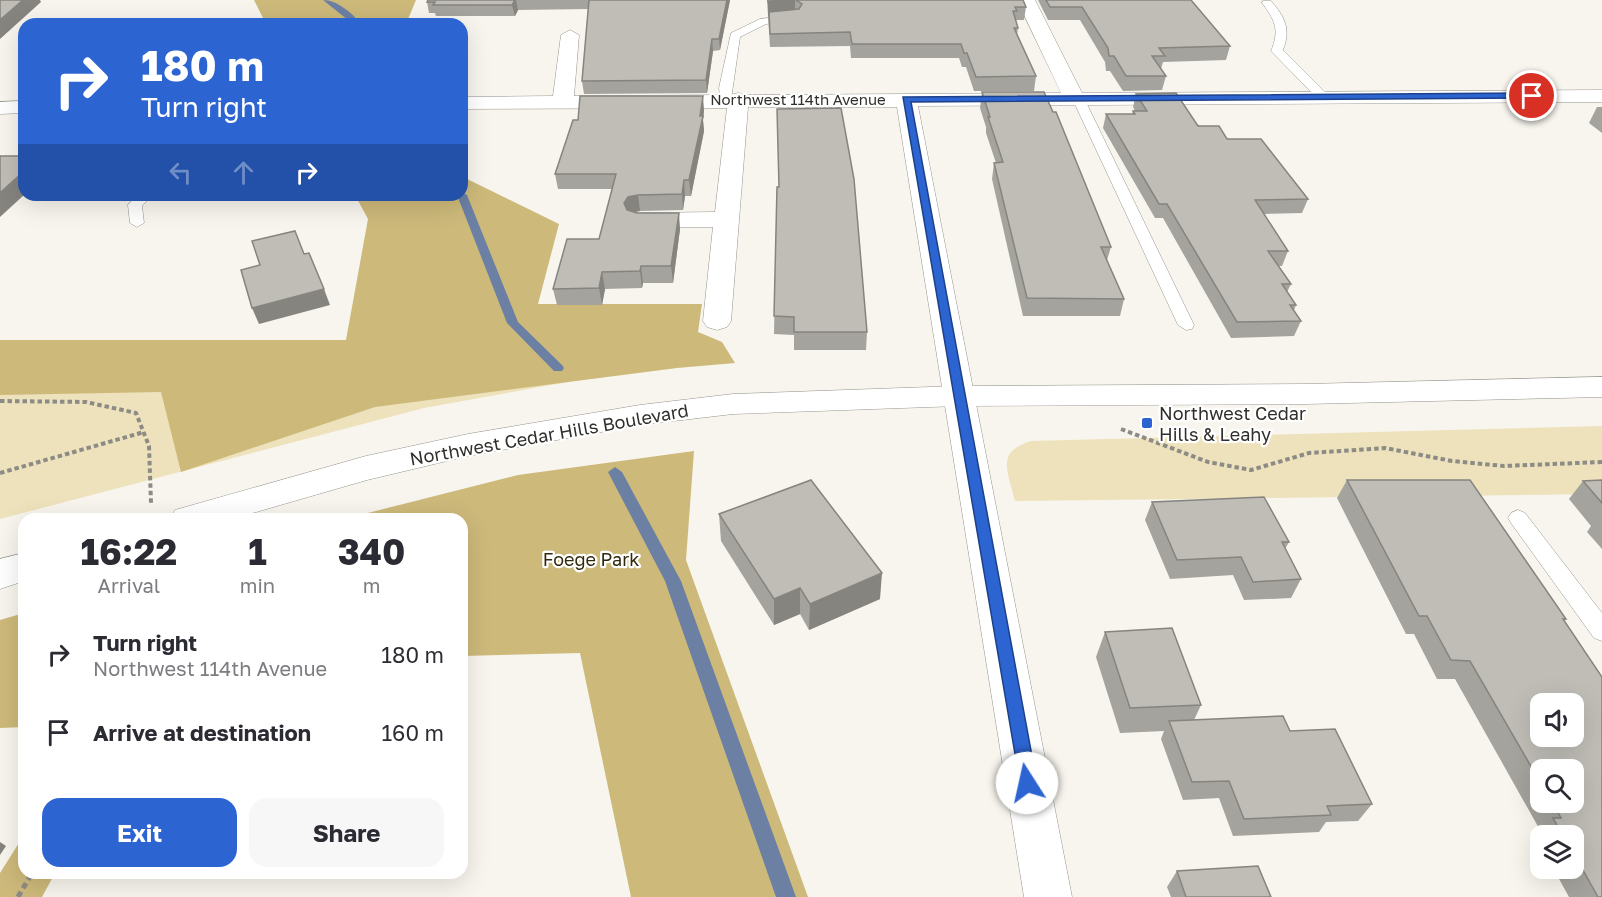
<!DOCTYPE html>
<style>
body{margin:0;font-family:"Golos Text",sans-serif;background:#f7f7f7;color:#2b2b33;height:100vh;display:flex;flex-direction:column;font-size:22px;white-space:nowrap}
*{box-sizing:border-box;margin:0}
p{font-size:20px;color:#7c7c81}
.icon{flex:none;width:33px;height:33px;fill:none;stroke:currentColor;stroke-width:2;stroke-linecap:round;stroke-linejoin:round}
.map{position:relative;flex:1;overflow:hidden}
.drawer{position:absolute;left:18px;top:513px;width:450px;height:366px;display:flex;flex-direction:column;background:#fff;border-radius:18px;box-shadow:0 6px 24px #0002}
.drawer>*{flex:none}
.banner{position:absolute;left:18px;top:18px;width:450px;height:183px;border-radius:18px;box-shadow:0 6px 24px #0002;background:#2c64d2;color:#fff;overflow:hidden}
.buttons{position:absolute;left:1530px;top:693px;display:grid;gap:12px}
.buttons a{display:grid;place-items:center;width:54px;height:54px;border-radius:12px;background:#fff;box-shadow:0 6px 24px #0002;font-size:30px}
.pin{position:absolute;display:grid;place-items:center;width:51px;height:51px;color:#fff;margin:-26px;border:3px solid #fff;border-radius:50%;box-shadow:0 2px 6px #0007}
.me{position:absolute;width:66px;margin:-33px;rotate:350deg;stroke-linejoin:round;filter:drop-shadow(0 0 4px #0008)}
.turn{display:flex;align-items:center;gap:21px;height:126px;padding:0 24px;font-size:27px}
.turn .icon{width:78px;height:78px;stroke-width:2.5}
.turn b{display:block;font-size:42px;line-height:51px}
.lanes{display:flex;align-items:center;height:57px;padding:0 24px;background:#0003;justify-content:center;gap:30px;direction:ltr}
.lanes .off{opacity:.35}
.eta{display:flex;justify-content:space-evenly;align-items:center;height:102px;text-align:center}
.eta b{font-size:36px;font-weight:700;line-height:42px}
.primary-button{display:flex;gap:12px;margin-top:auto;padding:12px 24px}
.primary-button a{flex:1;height:69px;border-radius:18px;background:#2c64d2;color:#fff;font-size:24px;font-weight:700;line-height:69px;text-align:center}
.primary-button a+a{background:#f7f7f7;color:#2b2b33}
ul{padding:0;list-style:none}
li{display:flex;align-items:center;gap:18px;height:78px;padding:0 24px}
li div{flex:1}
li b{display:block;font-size:22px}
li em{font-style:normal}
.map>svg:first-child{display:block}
.green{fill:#eee2bc}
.forest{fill:#cdb97a}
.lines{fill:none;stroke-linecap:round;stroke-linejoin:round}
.stream{fill:#6c80a4;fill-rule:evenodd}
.service-casing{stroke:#96948d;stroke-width:1}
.minor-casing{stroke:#96948d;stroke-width:1}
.secondary-casing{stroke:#96948d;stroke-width:1}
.path-far1{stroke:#8c8b85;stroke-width:4;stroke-dasharray:4.5 3;stroke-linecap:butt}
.path{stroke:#8c8b85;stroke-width:5;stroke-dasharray:6 4;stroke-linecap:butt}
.service{fill:#fff;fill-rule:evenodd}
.minor{fill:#fff;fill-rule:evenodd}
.secondary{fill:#fff;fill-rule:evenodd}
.wall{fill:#a4a39d;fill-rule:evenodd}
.shaded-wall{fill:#86847f}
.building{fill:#bfbdb6;stroke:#86847f;stroke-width:1.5;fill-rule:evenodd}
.route{fill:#2c64d2;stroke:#1d4188;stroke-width:1.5}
.poi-dot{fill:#2c64d2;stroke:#fff;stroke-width:2}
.labels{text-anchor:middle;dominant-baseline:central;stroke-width:4.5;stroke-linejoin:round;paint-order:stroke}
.far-street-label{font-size:15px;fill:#302f2c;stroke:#fff}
.poi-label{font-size:18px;fill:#302f2c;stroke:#fff;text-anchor:start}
.street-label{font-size:18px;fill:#302f2c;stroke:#fff}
.park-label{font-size:18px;fill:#32290c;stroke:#fff}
</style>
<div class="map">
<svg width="1602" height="897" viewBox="0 0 1602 897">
<rect width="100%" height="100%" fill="#f7f5ed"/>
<g class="green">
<polygon points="0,375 596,377 424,408 0,519"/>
<path d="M1602,426V494L1015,501C1008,471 995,452 1031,441Z"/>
</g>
<g class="forest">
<polygon points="254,0 416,0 406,24 266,24"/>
<polygon points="462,172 465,178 559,224 538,304 702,304 698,332 722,342 735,363 677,368 375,407 181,472 161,392 0,395 0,340 346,340 368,219 355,195 462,195"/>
<polygon points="694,451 686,560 808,897 631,897 580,653 462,656 462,519 344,519 518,475"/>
<polygon points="24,613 24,727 0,728 0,620"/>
<polygon points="24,835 24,873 55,873 42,897 0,897 0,873"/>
</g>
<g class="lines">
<g class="stream">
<path d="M323,0C337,0 352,13 361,24H353Z"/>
<polygon points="462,192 467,195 518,322 562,365 564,368 562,371 554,371 507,323 457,195 462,195"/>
<polygon points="615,467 622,472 681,581 796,897 776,897 665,581 608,472"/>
</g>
<defs>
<g id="service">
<path d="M1263,1H1271C1285,17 1291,29 1283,50L1327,94V100H1319L1271,51C1280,30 1275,20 1262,3Z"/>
<polygon points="795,15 800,18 799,20 766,24 740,37 731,100 721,103 719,88 731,33 760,19"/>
<polygon points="1078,94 1084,98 1194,325 1192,329 1186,330 1178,325 1072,98"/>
<polygon points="137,195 152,195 142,206 144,223 137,227 130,223 128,205"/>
<polygon points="1518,510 1525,513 1602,613 1602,641 1594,638 1511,523 1508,518 1511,513"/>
</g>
<g id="minor">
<polygon points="1017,0 1035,0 1082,93 1602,90 1602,102 918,106 1072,897 1024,897 897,107 748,107 731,321 727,327 717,330 707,327 703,321 713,227 640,227 631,225 628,220 631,215 640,213 715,212 727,108 462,109 462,97 553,96 561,35 570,30 579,35 574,96 730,95 738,93 746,95 1061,93"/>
<polygon points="24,101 24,113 0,114 0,102"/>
</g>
<g id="secondary">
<polygon points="1602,377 1602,397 1306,404 958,406 733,414 640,425 468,456 367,480 232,519 170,519 175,510 366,456 468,434 640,405 733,394 958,386 1306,384"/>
<polygon points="24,553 24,581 0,589 0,559"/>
</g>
</defs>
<use href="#service" class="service-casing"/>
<use href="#minor" class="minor-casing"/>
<use href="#secondary" class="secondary-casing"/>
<g class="path-far1">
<polyline points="0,401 86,402 136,413 149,446 151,503"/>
<polyline points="1121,429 1208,462 1251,470 1309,453 1385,448 1452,461 1504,466 1602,462"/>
<polyline points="0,473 144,432"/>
</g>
<polyline class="path" points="18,897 32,873"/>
<use href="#service" class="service"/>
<use href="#minor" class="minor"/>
<use href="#secondary" class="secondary"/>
</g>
<g class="wall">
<polygon points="428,0 730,0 720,50 713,51 707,93 584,94 582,81 588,9 518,10 515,16 436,16 435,13 429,13 427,2"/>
<polygon points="767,0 1023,0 1026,7 1024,20 1015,20 1018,28 1017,35 1036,76 1034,91 974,91 966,67 962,67 959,58 851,58 850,46 770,47"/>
<polygon points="1038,0 1191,0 1230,46 1226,60 1163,62 1161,69 1166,76 1162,90 1123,91 1110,71 1106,71 1105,62 1080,20 1048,20"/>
<polygon points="982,92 1111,247 1107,260 1124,299 1120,316 1023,316 992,179 994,163 996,163 986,133 986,127 980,108"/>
<polygon points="1136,94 1227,139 1308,199 1302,213 1264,214 1288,251 1282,266 1278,266 1291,284 1287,292 1296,305 1294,310 1301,321 1294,336 1231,338 1163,218 1155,218 1103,128 1106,114 1132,114 1133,111 1135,111 1133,107"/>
<polygon points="1597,107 1602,107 1602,133 1589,123"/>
<polygon points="704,110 703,120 704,131 691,196 685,196 683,210 640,211 634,212 680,229 673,283 643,283 642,288 605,289 602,305 557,305 553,289 599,239 612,189 558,189 555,174"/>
<polygon points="777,187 867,332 866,350 794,350 794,335 774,334"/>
<path d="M1347,480L1566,619L1564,621L1602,897H1569L1553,868H1574V836H1540V846L1534,835L1540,830L1455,679H1437L1414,634H1406L1337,498ZM1540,770L1574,802H1540Z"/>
<polygon points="1602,480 1602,549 1587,532 1591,526 1569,499 1583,481"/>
<polygon points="1152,502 1289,542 1285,549 1301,579 1291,598 1244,600 1233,575 1170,579 1145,520"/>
<polygon points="719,514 880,599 809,630 800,614 774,625 721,541"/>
<polygon points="1105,632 1201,705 1194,720 1290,731 1372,804 1358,821 1326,822 1319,832 1233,836 1219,798 1183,800 1161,739 1164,731 1120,733 1096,657"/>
<polygon points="1177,871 1271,897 1171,897 1167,887"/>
</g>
<g class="shaded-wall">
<polygon points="23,0 40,0 41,2 0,39 0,20"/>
<polygon points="515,0 516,0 518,10 515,16 512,5"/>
<polygon points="727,0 730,0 720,50 719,39"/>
<polygon points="790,0 795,0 795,13 768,16 768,2"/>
<polygon points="712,39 713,51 707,93 706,80"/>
<polygon points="703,96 704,110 703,120 704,131 691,196 689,180"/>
<polygon points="24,171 24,195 0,217 0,193"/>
<polygon points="684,180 685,196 683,210 682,194"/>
<polygon points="638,195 640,211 631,213 626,219 624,203 628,197"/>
<polygon points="679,213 680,229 673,283 671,266"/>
<polygon points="641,266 643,283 642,288 640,271"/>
<polygon points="602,272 605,289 602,305 599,288"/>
<polygon points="324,289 330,305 259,324 252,308"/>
<polygon points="882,573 880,599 809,630 810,604"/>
<polygon points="800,588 800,614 774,625 774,599"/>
<polygon points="0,842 6,846 0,855"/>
</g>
<g class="building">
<polygon points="0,0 23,0 0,20"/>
<polygon points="428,0 515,0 512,5 433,5 435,2 427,2"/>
<polygon points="589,0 727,0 719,39 712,39 706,80 582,81"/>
<polygon points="768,0 790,0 768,2"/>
<polygon points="796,0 1023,0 1026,7 1015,7 1017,11 1013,11 1018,28 1014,28 1036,76 976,77 967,53 964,53 961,44 852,44 850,32 770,34 769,12 799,9 802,4"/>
<polygon points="1046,0 1191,0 1230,46 1159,48 1165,56 1152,56 1166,76 1126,76 1114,56 1109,56 1108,48 1082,7 1050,7"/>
<polygon points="982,92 1044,92 1053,112 1056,112 1111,247 1101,247 1124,299 1027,298 994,163 1003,162 988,117 990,117"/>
<polygon points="1176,93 1198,126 1219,126 1227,139 1261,139 1308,199 1255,200 1288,251 1268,251 1291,284 1282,284 1296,305 1290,305 1301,321 1237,322 1167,204 1159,204 1106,114 1135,114 1133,111 1147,111 1136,94"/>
<polygon points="580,96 703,96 700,116 703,116 689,180 684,180 682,194 638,195 628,197 624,203 627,210 637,213 679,213 671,266 641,266 640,271 602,272 599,288 553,289 567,239 599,239 616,174 555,174 573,120 578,120"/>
<polygon points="841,108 854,179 867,332 794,332 794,317 774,316 777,187 779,187 777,109"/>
<polygon points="0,156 24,156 24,171 0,193"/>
<polygon points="295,231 304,254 309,253 324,289 252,308 241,270 260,265 252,241"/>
<polygon points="811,480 882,573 810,604 800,588 774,599 719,514"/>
<path d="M1347,480H1470L1566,619H1563L1602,677V897H1598L1574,854V836H1563L1553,818H1561L1552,802H1574V770H1540V782L1470,661L1451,660L1427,616H1419ZM1540,704H1574V736H1540Z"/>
<polygon points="1602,480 1602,503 1583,481"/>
<polygon points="1264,497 1289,542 1282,542 1301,579 1253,582 1241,557 1177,560 1152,502"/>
<polygon points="1172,628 1201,705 1130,708 1105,632"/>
<polygon points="1283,716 1290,731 1335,729 1372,804 1327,806 1331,815 1244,819 1229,781 1192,782 1169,721"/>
<polygon points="1258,866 1271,897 1186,897 1177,871"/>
</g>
<polygon class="route" points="1532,93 1535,98 911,102 1037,783 1034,789 1027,792 1021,789 903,97"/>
<rect class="poi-dot" x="1141" y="417" width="12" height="12" rx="3"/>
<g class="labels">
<g class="far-street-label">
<text x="798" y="99">Northwest 114th Avenue</text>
</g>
<g class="poi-label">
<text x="1159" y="413">Northwest Cedar<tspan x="1159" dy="21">Hills &amp; Leahy</tspan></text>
</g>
<g class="street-label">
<text transform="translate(549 434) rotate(-10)">Northwest Cedar Hills Boulevard</text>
</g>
<g class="park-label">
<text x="591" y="559">Foege Park</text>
</g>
</g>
</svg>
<div class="buttons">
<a><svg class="icon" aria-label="sound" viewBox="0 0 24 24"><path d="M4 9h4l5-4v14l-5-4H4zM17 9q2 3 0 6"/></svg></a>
<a><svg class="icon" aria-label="search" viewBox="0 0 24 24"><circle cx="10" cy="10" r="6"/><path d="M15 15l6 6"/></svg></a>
<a><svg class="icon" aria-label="layers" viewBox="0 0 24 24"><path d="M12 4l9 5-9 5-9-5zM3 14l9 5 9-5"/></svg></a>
</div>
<div class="pin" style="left:1532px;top:96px;background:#d93025"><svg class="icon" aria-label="arrive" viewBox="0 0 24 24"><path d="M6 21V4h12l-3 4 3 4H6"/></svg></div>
<svg class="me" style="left:1027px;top:783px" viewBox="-20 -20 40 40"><circle r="19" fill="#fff"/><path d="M0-13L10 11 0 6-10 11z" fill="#2c64d2"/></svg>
<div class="banner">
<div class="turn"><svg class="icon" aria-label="right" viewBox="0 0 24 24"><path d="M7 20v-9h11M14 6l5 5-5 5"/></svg><div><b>180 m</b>Turn right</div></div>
<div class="lanes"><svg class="icon off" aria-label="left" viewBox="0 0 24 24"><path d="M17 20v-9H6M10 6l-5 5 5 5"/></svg><svg class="icon off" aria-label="ahead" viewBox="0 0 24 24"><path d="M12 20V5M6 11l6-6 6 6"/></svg><svg class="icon" aria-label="right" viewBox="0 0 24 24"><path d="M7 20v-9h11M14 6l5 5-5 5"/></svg></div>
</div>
<section class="drawer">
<div class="eta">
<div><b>16:22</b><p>Arrival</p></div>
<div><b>1</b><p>min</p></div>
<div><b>340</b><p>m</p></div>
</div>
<ul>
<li><svg class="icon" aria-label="right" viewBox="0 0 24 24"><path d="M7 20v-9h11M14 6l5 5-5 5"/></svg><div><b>Turn right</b><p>Northwest 114th Avenue</p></div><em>180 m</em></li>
<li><svg class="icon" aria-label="arrive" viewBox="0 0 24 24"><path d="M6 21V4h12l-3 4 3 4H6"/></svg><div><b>Arrive at destination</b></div><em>160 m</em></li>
</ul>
<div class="primary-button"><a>Exit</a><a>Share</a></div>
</section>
</div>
